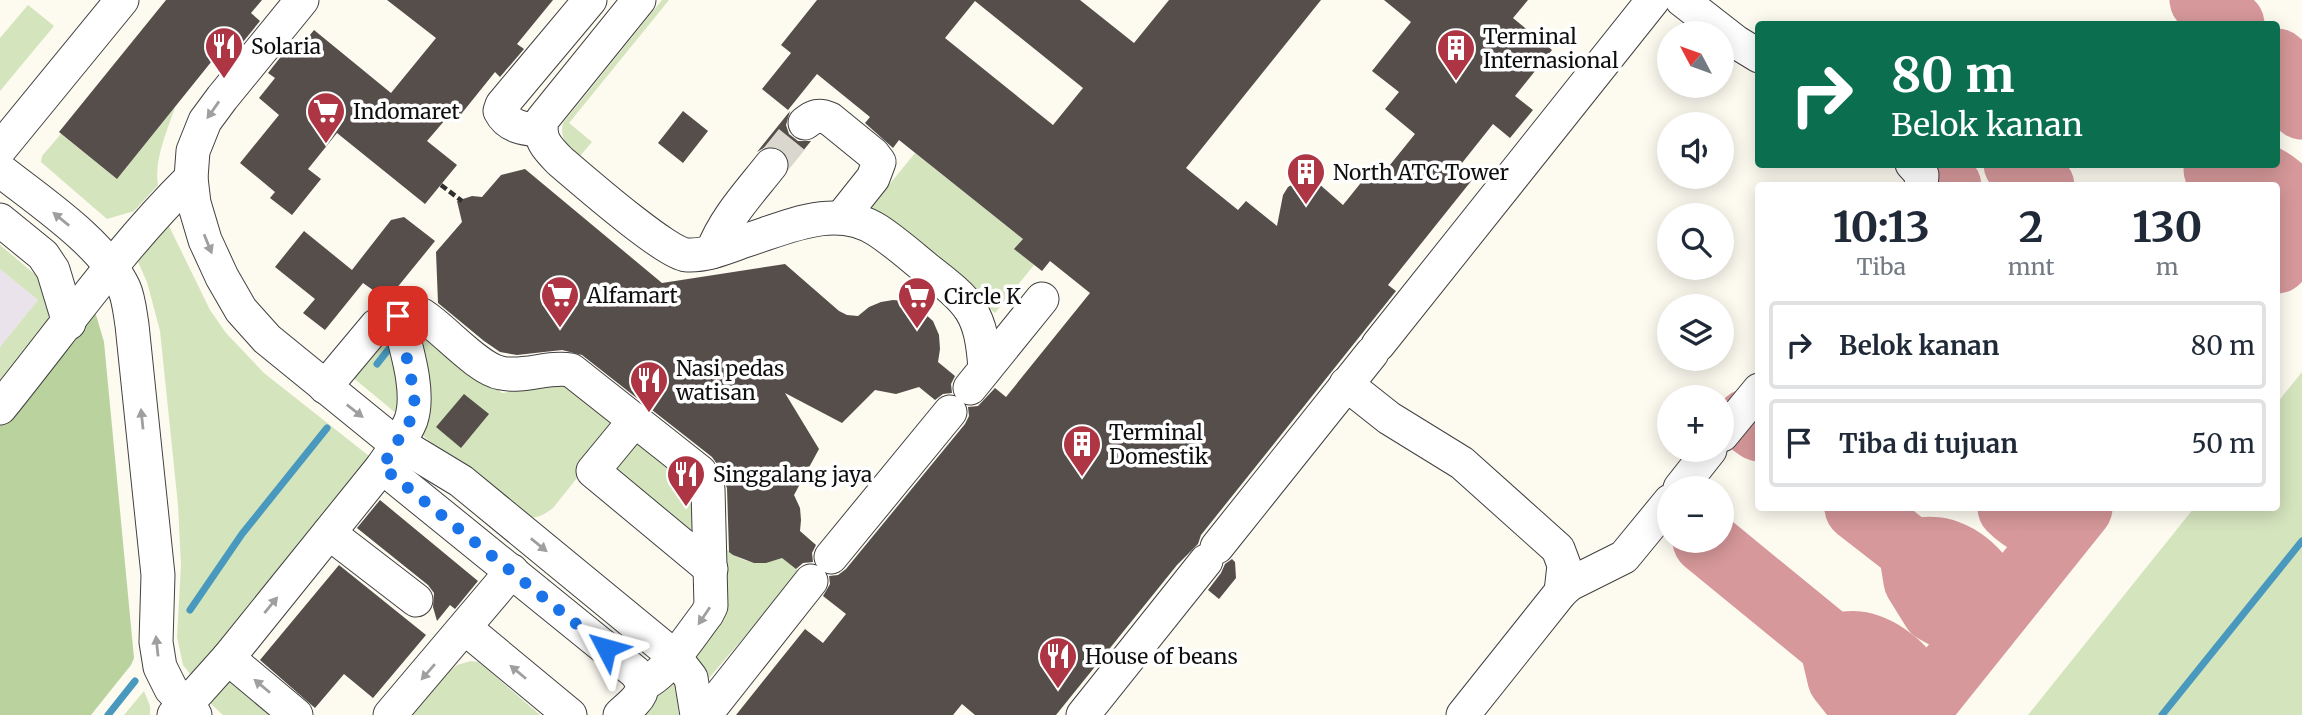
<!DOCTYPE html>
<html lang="id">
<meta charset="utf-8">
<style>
body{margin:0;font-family:Merriweather,serif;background:#f2f2f3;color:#1f2937;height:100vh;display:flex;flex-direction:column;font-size:26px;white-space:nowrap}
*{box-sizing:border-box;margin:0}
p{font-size:23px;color:#747a83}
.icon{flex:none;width:38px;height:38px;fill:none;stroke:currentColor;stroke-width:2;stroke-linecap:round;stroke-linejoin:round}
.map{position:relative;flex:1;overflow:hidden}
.drawer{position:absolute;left:1755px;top:182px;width:525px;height:329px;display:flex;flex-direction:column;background:#fff;border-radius:7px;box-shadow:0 4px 18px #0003}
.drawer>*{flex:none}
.top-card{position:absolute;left:1755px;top:21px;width:525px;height:147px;border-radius:7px;box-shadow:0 4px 18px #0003;background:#0b6e4f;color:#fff;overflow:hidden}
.needle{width:46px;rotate:311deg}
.buttons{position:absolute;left:1657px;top:21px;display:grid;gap:14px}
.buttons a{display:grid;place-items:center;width:77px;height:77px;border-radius:50%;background:#fff;box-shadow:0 4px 18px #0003;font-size:35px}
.pin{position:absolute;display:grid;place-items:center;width:60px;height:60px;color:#fff;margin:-30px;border-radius:14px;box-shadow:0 4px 10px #0006}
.me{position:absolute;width:77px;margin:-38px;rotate:309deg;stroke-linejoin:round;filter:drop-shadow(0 0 5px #0008)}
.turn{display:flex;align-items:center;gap:24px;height:147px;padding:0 21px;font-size:32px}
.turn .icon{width:91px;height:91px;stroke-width:2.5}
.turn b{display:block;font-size:49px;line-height:60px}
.eta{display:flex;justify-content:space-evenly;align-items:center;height:119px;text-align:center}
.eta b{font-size:42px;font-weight:700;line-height:49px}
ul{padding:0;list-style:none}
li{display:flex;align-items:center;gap:21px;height:88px;margin:0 14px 10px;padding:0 7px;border:4px solid #e0e1e3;border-radius:7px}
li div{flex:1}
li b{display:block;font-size:26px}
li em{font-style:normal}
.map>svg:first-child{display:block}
.industrial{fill:#eae3eb}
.green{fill:#d4e4bd}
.forest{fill:#bad39e}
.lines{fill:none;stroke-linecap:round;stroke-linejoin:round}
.stream{stroke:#4998be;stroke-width:7}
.taxiway{stroke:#d6989a;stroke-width:65}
.building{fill:#554e4b;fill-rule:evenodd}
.minor-tunnel{stroke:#d9d7ce;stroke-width:33;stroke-dasharray:33 17;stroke-linecap:butt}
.minor-casing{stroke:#414141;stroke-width:35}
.path{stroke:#303030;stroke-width:4.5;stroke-dasharray:7 3.5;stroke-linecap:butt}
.minor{stroke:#fff;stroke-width:33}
.oneway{fill:#9f9f9f}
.route{stroke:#1a73e8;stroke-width:12;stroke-dasharray:0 21.6}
.labels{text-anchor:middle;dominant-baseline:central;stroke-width:7;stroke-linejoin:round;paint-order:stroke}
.poi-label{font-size:21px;fill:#0e0e0e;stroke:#fff;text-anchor:start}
</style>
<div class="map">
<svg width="2302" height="715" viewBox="0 0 2302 715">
<rect width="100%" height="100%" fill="#fdfaf0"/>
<polygon class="industrial" points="0,269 38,300 0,347"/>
<g class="green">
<path d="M662,0H669L569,123L592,142L580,156C569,147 559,139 563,123Z"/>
<polygon points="28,5 54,26 0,91 0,38"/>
<path d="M175,107C167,132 154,159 158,185L134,211L107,219L41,162L42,156L61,134L117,179Z"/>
<polygon points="915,153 1023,239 1015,249 1034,265 995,313 867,212"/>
<polygon points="168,224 210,310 226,333 264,373 369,456 369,461 194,679 183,665 177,637 181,565 178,505 160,331 147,282 138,262"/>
<polygon points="0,245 37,276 46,287 49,314 47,328 0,393 0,347 38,300 0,269"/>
<polygon points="382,336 394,345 402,397 397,414 351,376"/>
<path d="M424,336L441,340L502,393L562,384L621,423L553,508C541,517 534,520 521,515L416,430L421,339Z"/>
<polygon points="2302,372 2302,715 2028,715 2194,508 2277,508 2277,403"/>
<polygon points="634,432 691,486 702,539 604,467"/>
<path d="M724,547C742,564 759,566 781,557L800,572L709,678H707L695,654Z"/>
<polygon points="471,661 478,662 486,668 540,715 413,715 450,671 457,665"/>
<polygon points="674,675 679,715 640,715"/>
<polygon points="227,678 275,715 223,715 209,702"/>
<polygon points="144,691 150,706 150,715 124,715"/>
</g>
<polygon class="forest" points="94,308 104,342 134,658 131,665 91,715 0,715 0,426"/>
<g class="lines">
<g class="stream">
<polyline points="377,364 392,345"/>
<polyline points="190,610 242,534 327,428"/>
<polyline points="108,715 135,681"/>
<polyline points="2162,715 2302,541"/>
</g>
<g class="taxiway">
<polyline points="2202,0 2232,24"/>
<polyline points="2277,61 2294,76 2302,107"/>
<polyline points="2016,164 2042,186"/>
<path d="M2216,170C2225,170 2235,169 2244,170C2269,174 2289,193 2302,213"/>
<polyline points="1942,180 1949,186"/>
<polyline points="2277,261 2302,229"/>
<polyline points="1748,421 1759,429"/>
<polyline points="1857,508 1911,550 1916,581 1934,610 1961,625 1985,626"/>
<path d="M2010,508C2025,523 2039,528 2060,532"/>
<polyline points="1705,541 1832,645 1840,679 1860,704 1881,715"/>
<path d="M1911,550C1920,550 1931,548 1939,550C1970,557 1985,582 2001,606"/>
<path d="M1832,645C1841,645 1852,642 1860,644C1890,650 1909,676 1927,698"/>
<polyline points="1914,715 2080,508"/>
</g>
</g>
<g class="building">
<polygon points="166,0 262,0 251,13 260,21 238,48 228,41 117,179 59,132"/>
<polygon points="387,0 553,0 517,44 524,49 500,77 495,72 458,118 451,113 427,141 457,165 425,204 337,133 308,169 321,179 292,215 270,198 275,192 240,163 279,115 259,98 275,78 268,73 290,45 297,51 314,30 391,93 436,38"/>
<path d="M817,0H1080L1134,43L1169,0H1321L1186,168L1238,210L1246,201L1277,226L1283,195L1288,187L1297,182L1308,180L1318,183L1343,205L1372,169L1381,176L1415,134L1385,109L1399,92L1372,71L1411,22L1384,0H1528L1513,18L1552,50L1515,96L1533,110L1510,138L1493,124L1458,168L1472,180L1388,285L1396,291L1201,535L1198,544L1177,565L1056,715H975L962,704L953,715H736L805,629L823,643L846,614L823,596L830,584L829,576L838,575L846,569L965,424L969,416L968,407L978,406L995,388L1006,397L1090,293L1050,261L1042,271L1014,249L1023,239L899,140L893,148L865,123L870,117L817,74L788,110L762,89L791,53L781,45ZM975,1L1083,88L1053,125L945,38Z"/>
<polygon points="683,111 708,131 683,163 658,143"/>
<polygon points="790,111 786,125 789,134 798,141 811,141 790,167 789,157 782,150 773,146 765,147 757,152"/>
<polygon points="525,169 662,283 785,264 839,311 847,315 858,316 869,307 881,302 893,300 905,301 916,306 933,321 939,335 940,349 938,362 955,376 951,384 952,393 943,394 935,400 919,387 896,394 875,390 842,423 785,393 819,449 794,495 800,508 801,520 800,531 816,545 812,553 813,562 803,563 796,569 782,558 766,563 754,563 733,555 729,552 727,488 717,464 712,457 582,355 562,350 517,355 500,352 484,341 438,303 436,252 462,222 457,201 472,196 482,197 501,175"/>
<polygon points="404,217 435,241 387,300 363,283 325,330 303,313 315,299 275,267 304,231 352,270 391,220"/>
<polygon points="464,394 489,414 461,448 436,427"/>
<polygon points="380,500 478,581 455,609 450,605 437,621 433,607 434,593 428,585 357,528"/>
<polygon points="1232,559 1235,562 1236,578 1219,599 1208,590 1221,573 1225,564"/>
<polygon points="339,565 426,635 373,698 344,674 315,708 260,660"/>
</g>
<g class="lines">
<polyline class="minor-tunnel" points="771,165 805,123"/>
<defs>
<g id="minor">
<polyline points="302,0 222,98 205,121 193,151 191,178 194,203 205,240 222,277 241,310 267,339 385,435 461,481 674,656 691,678 697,715"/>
<path d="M639,0L542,120C538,139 547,148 560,161C580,178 668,255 687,255C706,256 727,247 744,241C786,228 835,203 877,230C894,241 911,256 927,269C971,303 981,312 985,369"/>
<polyline points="1682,0 1736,42 1759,56"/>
<path d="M805,123C814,116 819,114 830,119L873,154L879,162L873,178L842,217"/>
<path d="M540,130C524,129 508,127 500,111L502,105L590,0"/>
<polyline points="0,149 122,0"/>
<polyline points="1912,164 1922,175 1921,186"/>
<path d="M0,170C39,201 103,243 124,288C129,299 130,313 132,325L158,575L156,642L160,667L171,689L195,715"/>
<polyline points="0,220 43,255 53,270 69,323"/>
<path d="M712,252C725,218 749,193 771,165"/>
<polyline points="1378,345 1653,0"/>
<polyline points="1346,384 1389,418 1462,463 1558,549 1564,565 1561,592"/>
<path d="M325,387L376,326C390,317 405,313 422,315C444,329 478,369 501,373C524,378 548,366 571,370L700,472L708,489L711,606L707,614C692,633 666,675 643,684"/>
<polyline points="970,388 1042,299"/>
<path d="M0,408C63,330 120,248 191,178"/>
<polyline points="635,420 593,471 711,569"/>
<polyline points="1722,435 1759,390"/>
<path d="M382,467L635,672C652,691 634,702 620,715"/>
<polyline points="1680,488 1710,450"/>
<polyline points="329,533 416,600"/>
<polyline points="1217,547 1372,353"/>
<polyline points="831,557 950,412"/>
<polyline points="465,628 570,715"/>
<polyline points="228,658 296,715"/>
<path d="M174,715L185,706L228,658L382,467C392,452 405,436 411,420C421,391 405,345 398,316"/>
<polyline points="390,715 512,571"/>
<polyline points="705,715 811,581"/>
<polyline points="1083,715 1206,561"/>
<polyline points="1463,715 1561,592 1570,584 1624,557 1670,501"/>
</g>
</defs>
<use href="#minor" class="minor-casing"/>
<polyline class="path" points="441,185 462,201"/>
<use href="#minor" class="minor"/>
</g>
<defs><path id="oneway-solid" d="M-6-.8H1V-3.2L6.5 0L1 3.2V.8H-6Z" transform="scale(1.75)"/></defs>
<g class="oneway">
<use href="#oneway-solid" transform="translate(213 110) rotate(125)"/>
<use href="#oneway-solid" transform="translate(61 219) rotate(-141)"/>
<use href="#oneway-solid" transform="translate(208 244) rotate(68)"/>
<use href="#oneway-solid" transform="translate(355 411) rotate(38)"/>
<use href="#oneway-solid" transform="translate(142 419) rotate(-96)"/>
<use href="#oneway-solid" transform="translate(539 545) rotate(39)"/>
<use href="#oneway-solid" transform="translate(271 605) rotate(-51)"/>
<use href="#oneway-solid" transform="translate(704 616) rotate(124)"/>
<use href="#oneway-solid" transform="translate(157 646) rotate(-96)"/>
<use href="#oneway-solid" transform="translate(428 672) rotate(131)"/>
<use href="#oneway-solid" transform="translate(518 672) rotate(-140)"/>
<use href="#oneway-solid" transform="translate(262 686) rotate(-140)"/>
</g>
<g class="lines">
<polyline class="route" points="398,316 415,397 411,419 382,467 606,648"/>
</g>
<defs>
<symbol id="restaurant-pin" viewBox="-11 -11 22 30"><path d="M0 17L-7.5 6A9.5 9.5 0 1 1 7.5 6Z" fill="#ae3543" stroke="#fff"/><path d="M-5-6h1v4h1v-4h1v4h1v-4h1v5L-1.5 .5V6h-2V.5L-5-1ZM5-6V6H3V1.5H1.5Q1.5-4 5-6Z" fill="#fff"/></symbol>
<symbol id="building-pin" viewBox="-11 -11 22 30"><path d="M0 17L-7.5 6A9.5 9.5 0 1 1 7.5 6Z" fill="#ae3543" stroke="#fff"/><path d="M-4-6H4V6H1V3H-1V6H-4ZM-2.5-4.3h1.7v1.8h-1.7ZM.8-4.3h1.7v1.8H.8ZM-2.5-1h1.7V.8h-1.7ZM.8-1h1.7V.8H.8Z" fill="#fff"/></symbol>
<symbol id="supermarket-pin" viewBox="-11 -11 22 30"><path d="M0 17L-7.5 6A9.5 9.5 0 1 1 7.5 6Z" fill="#ae3543" stroke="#fff"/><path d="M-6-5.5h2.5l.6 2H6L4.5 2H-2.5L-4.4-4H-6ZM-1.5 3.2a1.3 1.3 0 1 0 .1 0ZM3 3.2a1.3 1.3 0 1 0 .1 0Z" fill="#fff"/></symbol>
</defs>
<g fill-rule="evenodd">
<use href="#restaurant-pin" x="202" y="24" width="44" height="60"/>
<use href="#building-pin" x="1434" y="26" width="44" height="60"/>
<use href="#supermarket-pin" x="304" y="89" width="44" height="60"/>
<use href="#building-pin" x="1284" y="150" width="44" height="60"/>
<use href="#supermarket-pin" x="538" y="273" width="44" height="60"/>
<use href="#supermarket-pin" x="895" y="274" width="44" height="60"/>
<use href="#restaurant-pin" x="627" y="358" width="44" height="60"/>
<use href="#building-pin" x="1060" y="422" width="44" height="60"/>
<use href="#restaurant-pin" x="664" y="452" width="44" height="60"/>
<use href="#restaurant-pin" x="1036" y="634" width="44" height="60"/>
</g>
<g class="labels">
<g class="poi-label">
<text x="1483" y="36">Terminal<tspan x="1483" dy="24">Internasional</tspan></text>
<text x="251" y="46">Solaria</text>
<text x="353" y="111">Indomaret</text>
<text x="1333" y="172">North ATC Tower</text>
<text x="587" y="295">Alfamart</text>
<text x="944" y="296">Circle K</text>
<text x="676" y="368">Nasi pedas<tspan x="676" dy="24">watisan</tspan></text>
<text x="1109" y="432">Terminal<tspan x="1109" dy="24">Domestik</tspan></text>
<text x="713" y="474">Singgalang jaya</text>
<text x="1085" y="656">House of beans</text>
</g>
</g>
</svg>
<div class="buttons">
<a><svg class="needle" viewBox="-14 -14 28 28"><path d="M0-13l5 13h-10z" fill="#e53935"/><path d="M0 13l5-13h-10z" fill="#747a83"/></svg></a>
<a><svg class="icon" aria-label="sound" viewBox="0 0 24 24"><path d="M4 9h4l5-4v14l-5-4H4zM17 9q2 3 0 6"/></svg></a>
<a><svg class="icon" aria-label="search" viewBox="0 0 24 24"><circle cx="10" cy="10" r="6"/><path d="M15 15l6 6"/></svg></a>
<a><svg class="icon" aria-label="layers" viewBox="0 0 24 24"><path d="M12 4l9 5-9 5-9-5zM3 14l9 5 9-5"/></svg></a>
<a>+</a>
<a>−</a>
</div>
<div class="pin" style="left:398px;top:316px;background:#d93025"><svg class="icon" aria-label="arrive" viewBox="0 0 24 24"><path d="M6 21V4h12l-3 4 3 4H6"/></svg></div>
<svg class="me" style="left:606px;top:648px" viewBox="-20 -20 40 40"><path d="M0-17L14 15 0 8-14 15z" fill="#1a73e8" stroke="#fff" stroke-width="4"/></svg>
<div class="top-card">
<div class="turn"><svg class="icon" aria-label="right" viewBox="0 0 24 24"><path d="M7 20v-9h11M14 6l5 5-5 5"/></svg><div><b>80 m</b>Belok kanan</div></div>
</div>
<section class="drawer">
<div class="eta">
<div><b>10:13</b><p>Tiba</p></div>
<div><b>2</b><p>mnt</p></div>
<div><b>130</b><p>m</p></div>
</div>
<ul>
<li><svg class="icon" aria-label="right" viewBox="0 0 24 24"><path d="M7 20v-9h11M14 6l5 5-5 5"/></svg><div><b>Belok kanan</b></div><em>80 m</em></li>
<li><svg class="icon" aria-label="arrive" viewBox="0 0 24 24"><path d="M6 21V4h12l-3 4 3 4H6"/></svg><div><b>Tiba di tujuan</b></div><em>50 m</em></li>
</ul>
</section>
</div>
